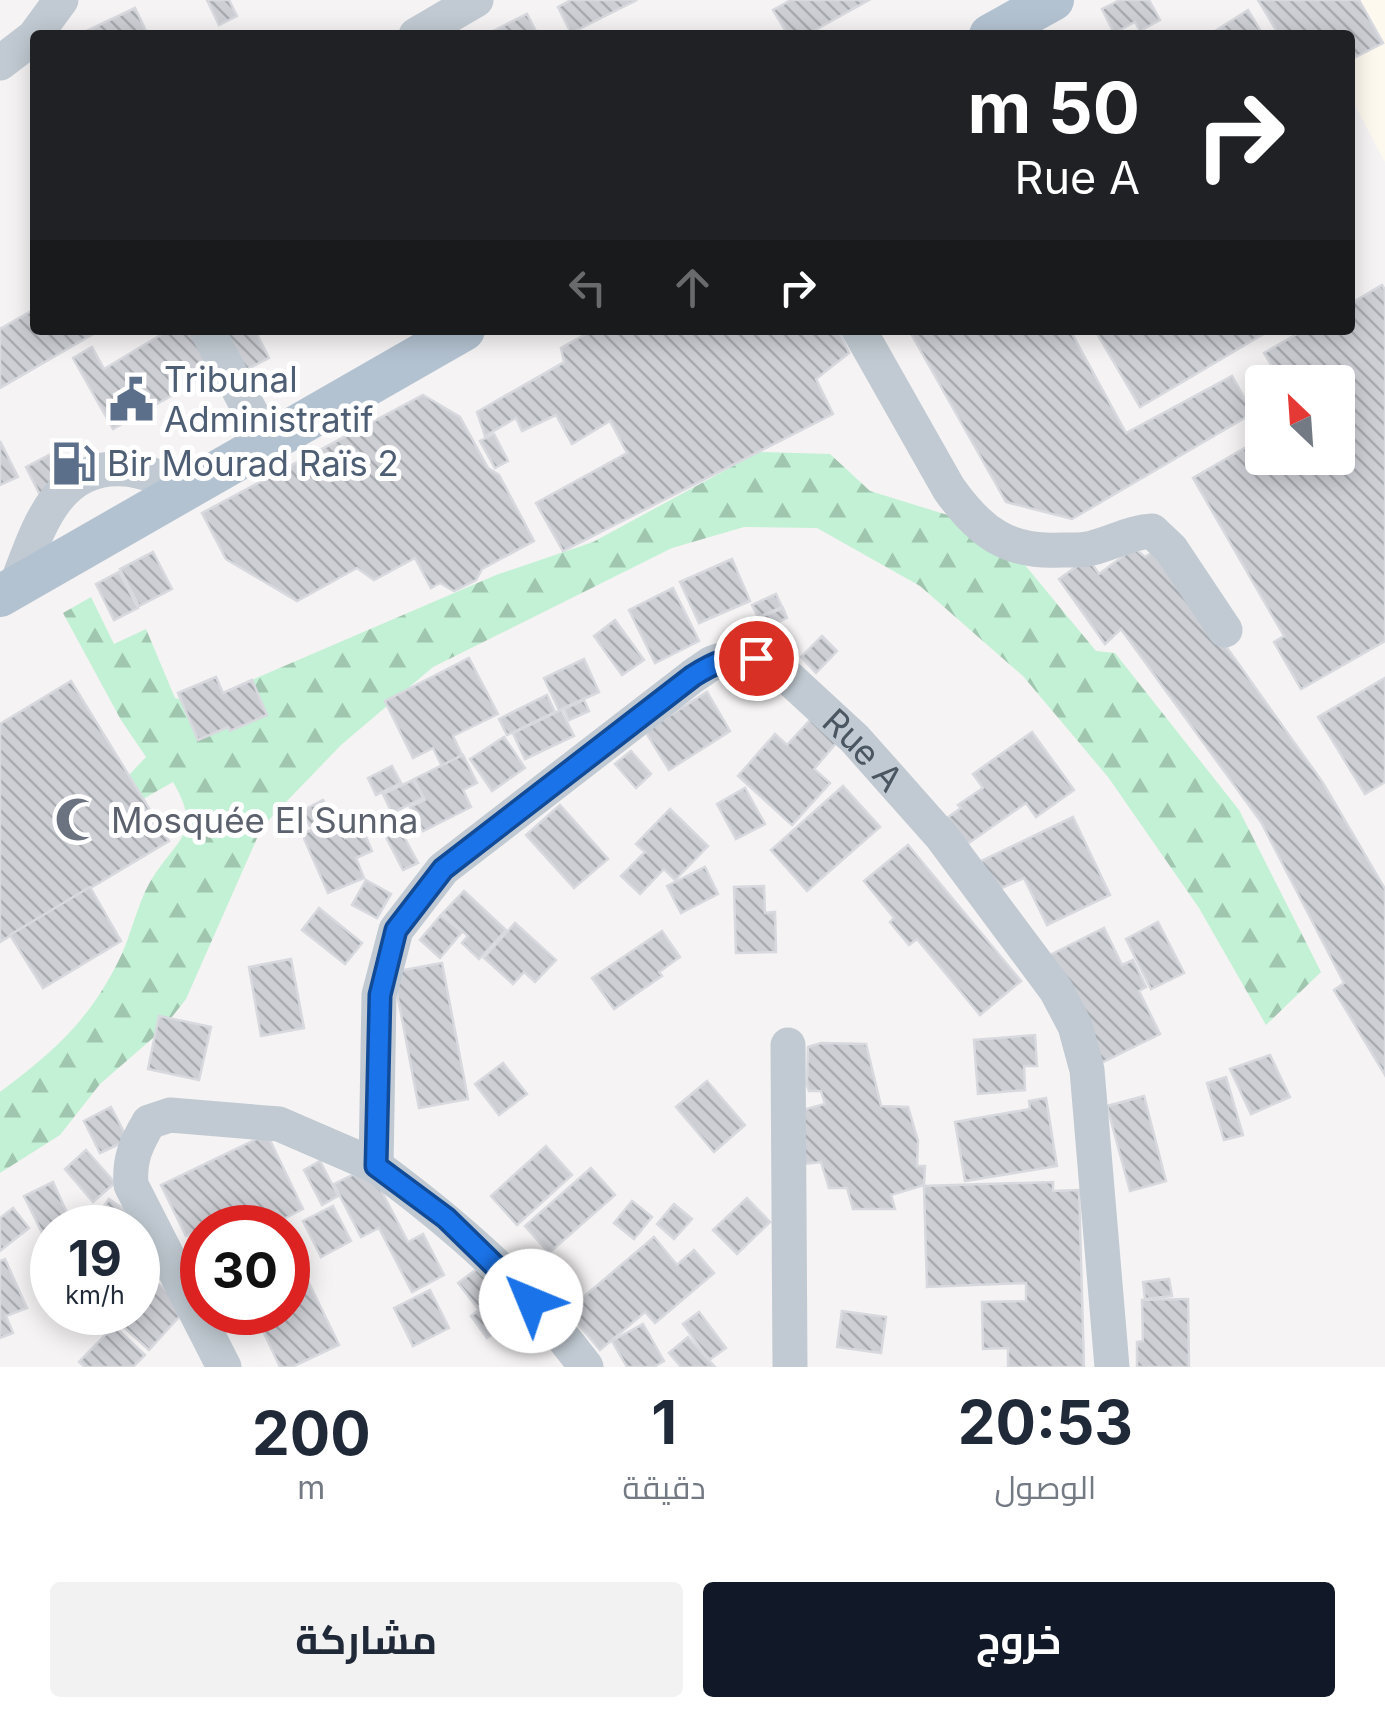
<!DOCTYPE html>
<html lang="ar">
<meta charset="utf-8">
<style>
body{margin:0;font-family:Inter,Cairo,sans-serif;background:#f2f2f3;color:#1f2937;direction:rtl;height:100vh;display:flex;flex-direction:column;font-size:38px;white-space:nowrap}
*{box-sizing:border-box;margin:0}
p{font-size:32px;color:#747a83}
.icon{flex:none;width:55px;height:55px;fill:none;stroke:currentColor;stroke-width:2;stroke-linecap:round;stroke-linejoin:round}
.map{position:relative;height:1367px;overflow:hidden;direction:ltr}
.details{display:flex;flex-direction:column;background:#fff;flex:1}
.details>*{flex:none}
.banner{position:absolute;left:30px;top:30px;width:1325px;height:305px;border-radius:10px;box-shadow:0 5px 25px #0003;direction:rtl;background:#202124;color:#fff;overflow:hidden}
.needle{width:65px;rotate:335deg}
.buttons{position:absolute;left:1245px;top:365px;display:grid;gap:20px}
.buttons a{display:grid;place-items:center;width:110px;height:110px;border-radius:10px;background:#fff;box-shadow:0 5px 25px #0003;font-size:50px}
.speed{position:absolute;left:30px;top:1205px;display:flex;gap:20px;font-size:50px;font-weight:700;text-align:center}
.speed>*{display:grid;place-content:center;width:130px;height:130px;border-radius:50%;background:#fff;box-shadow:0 5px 25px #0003;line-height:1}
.speed small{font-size:25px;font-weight:400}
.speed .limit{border:15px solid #d22;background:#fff;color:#111}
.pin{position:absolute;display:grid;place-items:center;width:85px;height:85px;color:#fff;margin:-42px;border:5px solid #fff;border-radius:50%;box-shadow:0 2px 10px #0007}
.me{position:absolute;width:110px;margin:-55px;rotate:315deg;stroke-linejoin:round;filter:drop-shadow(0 0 8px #0008)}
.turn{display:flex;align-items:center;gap:35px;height:210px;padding:0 50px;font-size:45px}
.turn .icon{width:130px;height:130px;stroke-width:2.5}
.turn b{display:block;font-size:70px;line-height:85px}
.lanes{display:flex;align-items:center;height:95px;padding:0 50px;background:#0003;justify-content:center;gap:50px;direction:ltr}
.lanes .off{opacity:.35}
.eta{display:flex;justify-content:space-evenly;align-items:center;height:170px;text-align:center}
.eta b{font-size:60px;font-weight:700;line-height:70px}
.primary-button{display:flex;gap:20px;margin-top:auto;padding:20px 50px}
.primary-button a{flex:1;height:115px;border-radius:10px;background:#111827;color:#fff;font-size:40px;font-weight:700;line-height:115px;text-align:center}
.primary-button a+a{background:#f2f2f3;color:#1f2937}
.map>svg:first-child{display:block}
.commercial{fill:#fdf9ef}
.forest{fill:url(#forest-firs)}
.building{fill:url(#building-back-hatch);stroke:#d7d9de;stroke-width:2.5}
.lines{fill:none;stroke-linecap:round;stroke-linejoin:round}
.minor{stroke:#c1cad2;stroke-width:35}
.major{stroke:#b3c2d1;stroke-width:42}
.route-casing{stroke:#114b97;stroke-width:25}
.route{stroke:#1a73e8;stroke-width:18}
.labels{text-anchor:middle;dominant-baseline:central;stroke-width:10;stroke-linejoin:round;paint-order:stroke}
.service-label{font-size:35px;fill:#4e5e75;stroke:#fff;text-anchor:start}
.street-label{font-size:35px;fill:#4a5661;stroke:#fff}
.worship-label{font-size:35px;fill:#5b616d;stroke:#fff;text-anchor:start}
</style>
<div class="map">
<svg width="1385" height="1367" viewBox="0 0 1385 1367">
<defs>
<pattern id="forest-firs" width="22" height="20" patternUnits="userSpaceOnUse" patternTransform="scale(2.5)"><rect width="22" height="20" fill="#c3f1d5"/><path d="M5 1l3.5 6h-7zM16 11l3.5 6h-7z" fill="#a0c6b0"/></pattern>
<pattern id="building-back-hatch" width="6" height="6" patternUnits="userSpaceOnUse" patternTransform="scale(2.5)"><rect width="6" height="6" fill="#cdcfd5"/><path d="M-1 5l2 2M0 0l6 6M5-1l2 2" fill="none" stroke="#a8abb0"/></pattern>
</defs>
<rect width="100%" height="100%" fill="#f5f3f3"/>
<polygon class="commercial" points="1258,0 1385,0 1385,162 1350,96 1350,35 1279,35"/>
<path class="forest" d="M759,452L830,454L870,491L996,530L1096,651L1115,653L1239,810L1321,972L1266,1025L1199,908L1108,777L1023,676L920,586L817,528L744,527L672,548L433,667L341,745L262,827L186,999L161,1031L100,1084L60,1135L0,1173V1092C53,1052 87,1023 118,962C131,937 136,907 150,882C176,838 204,835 173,782L143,799L129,775L146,757L121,720L63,613L91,597L114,644L146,629L175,698L196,704L496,575L593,542Z"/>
<g class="building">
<polygon points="207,0 229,0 237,16 219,25"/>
<polygon points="571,0 637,0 571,33 558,7"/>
<polygon points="791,0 869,0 806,35 788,35 773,10"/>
<polygon points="1120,0 1149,0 1160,20 1140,31 1135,22 1114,33 1102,9"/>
<polygon points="1258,0 1359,0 1383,43 1350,60 1350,35 1279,35"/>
<polygon points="135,8 148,35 80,35 80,34"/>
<polygon points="1248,10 1263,35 1209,35"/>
<polygon points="527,14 538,35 495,35 493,31"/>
<polygon points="1382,285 1385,290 1385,641 1301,689 1274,642 1284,636 1193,478 1262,438 1262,458 1338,458 1338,382 1281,382 1264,353 1304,330 1350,330 1350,304"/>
<polygon points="35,309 35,330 100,330 0,388 0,329"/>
<polygon points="199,330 220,368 113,429 73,358 92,347 104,369 169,330"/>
<polygon points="218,330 255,330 269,358 240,373"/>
<polygon points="593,330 838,330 849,353 816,379 833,414 563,551 536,503 627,453 610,421 572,444 556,415 522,431 516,418 485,436 477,412 564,362 561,348"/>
<polygon points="909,330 1070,330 1126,433 1232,376 1253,413 1072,519 1006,502"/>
<polygon points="1095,330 1263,330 1265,333 1140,407"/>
<polygon points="423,395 460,417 488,468 499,475 534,541 482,569 476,580 454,591 440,583 431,588 415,558 374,580 357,568 297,601 226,559 202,513"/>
<polygon points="494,434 508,461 495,468 480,441"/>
<polygon points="0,441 18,477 0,485"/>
<polygon points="53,453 71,487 43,501 26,467"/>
<polygon points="1134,548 1145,557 1157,549 1323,783 1385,889 1385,1075 1334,990 1344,983 1261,822 1121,629 1105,644 1059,579 1088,558 1099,574"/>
<polygon points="153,552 172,589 139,606 120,569"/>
<polygon points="732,559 750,601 699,623 680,582"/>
<polygon points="119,572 138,608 114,620 96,584"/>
<polygon points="673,588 699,641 655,663 629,610"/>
<polygon points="776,594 782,607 758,617 752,605"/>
<polygon points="783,608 787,618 766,628 761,617"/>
<polygon points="615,620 644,660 622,675 594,636"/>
<polygon points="822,636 837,651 816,673 801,657"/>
<polygon points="469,658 498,714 453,736 462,755 442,766 433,748 413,758 385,701"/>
<polygon points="584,659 599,692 559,710 544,678"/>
<polygon points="216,677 223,693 252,680 267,715 230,731 228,727 198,740 178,693"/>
<polygon points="1385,678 1385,782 1365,794 1318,717"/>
<polygon points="71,681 169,841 0,942 0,724"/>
<polygon points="707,692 730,731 669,770 645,731"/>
<polygon points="547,695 555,712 507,735 499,719"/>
<polygon points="584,700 589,711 569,720 564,709"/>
<polygon points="561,710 574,736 525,759 513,733"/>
<polygon points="811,719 837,742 814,769 830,783 792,825 738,776 775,734 787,745"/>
<polygon points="1032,732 1074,790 1036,817 1026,803 963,847 944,820 961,808 958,805 983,788 973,774"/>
<polygon points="504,737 525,768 492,791 470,759"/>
<polygon points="631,751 651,774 636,788 615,764"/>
<polygon points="463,755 477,783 463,790 471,807 423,831 410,807 425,800 414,779"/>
<polygon points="392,766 401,783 376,795 368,778"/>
<polygon points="413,780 423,798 392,813 383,794"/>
<polygon points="843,786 880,827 807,891 771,850"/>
<polygon points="745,788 765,824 736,839 717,804"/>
<polygon points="323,800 331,816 310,826 302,811"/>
<polygon points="560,805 608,859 574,888 526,835"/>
<polygon points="670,809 708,846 675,880 664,869 640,894 621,876 645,852 636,844"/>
<polygon points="1073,817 1110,895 1047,925 1024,878 995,891 981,861"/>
<polygon points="336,819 345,838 363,830 372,851 356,858 364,878 328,893 302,834"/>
<polygon points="400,829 418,863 403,870 386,837"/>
<polygon points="908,845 1021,981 980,1015 917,939 909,945 890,922 894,918 864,881"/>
<polygon points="705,867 718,894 681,913 667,886"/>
<polygon points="366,880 391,894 377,918 352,905"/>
<polygon points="764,886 765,913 775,912 776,952 736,953 734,887"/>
<polygon points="90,887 121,941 43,988 10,935"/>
<polygon points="464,891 506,930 479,959 462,943 468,936 443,913"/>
<polygon points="319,908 362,943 345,964 302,930"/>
<polygon points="441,915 462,932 440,958 420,940"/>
<polygon points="1158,922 1184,973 1151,989 1126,939"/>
<polygon points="515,923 556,960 535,982 524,972 513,984 484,958"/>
<polygon points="1104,928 1122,965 1133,960 1146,987 1139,991 1160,1034 1099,1064 1046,957"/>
<polygon points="662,931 680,957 659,972 662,976 614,1009 592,978"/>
<polygon points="291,959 304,1028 261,1036 249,967"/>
<polygon points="442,963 468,1099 419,1108 393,972"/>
<polygon points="159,1016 211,1027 199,1080 148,1069"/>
<polygon points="1035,1035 1037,1066 1024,1066 1025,1090 978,1094 974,1040"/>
<polygon points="821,1043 866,1044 881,1106 908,1107 918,1141 917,1166 925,1166 924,1185 891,1195 895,1209 853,1209 847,1188 829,1188 821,1162 794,1165 795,1112 825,1104 821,1091 809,1091 807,1085 808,1047"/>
<polygon points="1270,1055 1290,1097 1251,1114 1230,1069"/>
<polygon points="503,1063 527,1094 499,1115 475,1084"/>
<polygon points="1226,1077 1243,1135 1224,1140 1207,1083"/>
<polygon points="707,1081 745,1125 714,1152 676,1107"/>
<polygon points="1144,1096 1166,1181 1130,1191 1107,1106"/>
<polygon points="1046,1098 1057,1166 965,1181 955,1122 1030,1109 1029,1101"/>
<polygon points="111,1107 128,1140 100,1153 84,1121"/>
<polygon points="267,1134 303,1209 266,1228 224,1228 220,1219 186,1236 161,1185"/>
<polygon points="546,1146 572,1175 517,1225 491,1196"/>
<polygon points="86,1150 115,1183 93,1202 65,1169"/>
<polygon points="320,1161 338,1196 322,1205 304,1170"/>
<polygon points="369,1167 408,1242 423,1234 444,1275 412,1292 379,1228 361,1237 334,1184"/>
<polygon points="591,1168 615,1195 549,1253 525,1226"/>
<polygon points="53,1182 73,1226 52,1228 52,1236 45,1239 24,1196"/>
<polygon points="1053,1182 1053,1191 1079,1190 1084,1367 1008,1367 1008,1348 983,1349 982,1302 1026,1301 1026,1283 927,1287 924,1186"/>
<polygon points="747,1198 770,1222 737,1254 713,1230"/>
<polygon points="109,1199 139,1219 133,1228 88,1228"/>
<polygon points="632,1201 652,1217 634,1239 614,1223"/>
<polygon points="674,1204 692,1219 674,1239 657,1224"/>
<polygon points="333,1206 351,1241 321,1257 303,1221"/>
<polygon points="13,1208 29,1228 0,1251 0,1218"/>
<polygon points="654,1237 677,1265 694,1250 714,1273 655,1323 645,1312 600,1350 567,1311"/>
<polygon points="5,1259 27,1308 6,1316 13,1333 0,1338 0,1261"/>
<polygon points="481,1266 502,1292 486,1305 503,1326 487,1338 471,1316 479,1310 458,1283"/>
<polygon points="306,1277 339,1345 292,1367 280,1367 257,1318 269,1312 288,1312 288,1286"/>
<polygon points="152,1278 186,1309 149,1350 115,1319 121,1312 138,1312 138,1294"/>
<polygon points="1169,1279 1172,1296 1145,1299 1143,1282"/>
<polygon points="430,1290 449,1328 413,1346 394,1308"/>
<polygon points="1188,1299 1189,1367 1137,1367 1137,1342 1143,1341 1142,1300"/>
<polygon points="842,1311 886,1317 881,1353 837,1347"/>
<polygon points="209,1312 262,1312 232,1326 226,1314 212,1320"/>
<polygon points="699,1312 726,1348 709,1360 683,1324"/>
<polygon points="643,1324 664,1361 654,1367 627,1367 612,1341"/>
<polygon points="114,1326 145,1355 133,1367 85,1367 79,1362"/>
<polygon points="688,1337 715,1367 681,1367 669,1353"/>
</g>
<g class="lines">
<g class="minor">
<polyline points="416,35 476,0"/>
<polyline points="0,63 34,37 61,0"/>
<polyline points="207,330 266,441"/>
<path d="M859,330L949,489C979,531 1007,553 1060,550C1070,550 1082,551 1092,548C1113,543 1130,532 1152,531L1171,549L1225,630"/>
<path d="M16,586C37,533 54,464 125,469C145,470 168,481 186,487"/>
<polyline points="788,1045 790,1367"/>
<path d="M376,1166C456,1225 527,1287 586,1367"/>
<path id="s1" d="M224,1367L131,1185C129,1159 136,1144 149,1122L170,1115L279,1124L376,1166L379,995L396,930L443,869L693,676L712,663L733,656L756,658L777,667L855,739L942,837L1056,990L1075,1026L1087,1070L1112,1367"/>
</g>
<g class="major">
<polyline points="990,35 1053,0"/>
<polyline points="0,596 464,330"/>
</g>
</g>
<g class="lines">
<defs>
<path id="route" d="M531,1301L446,1218L376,1166L380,995L396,930L443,869L693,676C715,662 730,656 756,658"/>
</defs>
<use href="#route" class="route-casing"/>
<use href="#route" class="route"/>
</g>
<defs>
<symbol id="civic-bare" viewBox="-9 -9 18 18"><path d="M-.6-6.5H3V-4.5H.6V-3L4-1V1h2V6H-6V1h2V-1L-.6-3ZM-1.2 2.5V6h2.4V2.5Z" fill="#5c6f8a" stroke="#fff" stroke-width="2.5" paint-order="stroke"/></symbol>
<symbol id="fuel-bare" viewBox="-9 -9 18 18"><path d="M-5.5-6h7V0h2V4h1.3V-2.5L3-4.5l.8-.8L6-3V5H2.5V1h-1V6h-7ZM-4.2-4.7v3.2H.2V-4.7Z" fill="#5c6f8a" stroke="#fff" stroke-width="2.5" paint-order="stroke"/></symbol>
<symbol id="mosque-bare" viewBox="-9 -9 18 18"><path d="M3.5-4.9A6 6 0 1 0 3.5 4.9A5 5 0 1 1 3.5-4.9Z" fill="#6b7280" stroke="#fff" stroke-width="2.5" paint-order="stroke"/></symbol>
</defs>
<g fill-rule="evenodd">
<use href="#civic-bare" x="100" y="368" width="63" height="63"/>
<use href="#fuel-bare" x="42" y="432" width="63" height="63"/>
<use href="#mosque-bare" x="46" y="788" width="63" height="63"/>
</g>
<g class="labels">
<g class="service-label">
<text x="164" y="379">Tribunal<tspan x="164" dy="40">Administratif</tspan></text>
<text x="107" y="463">Bir Mourad Raïs 2</text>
</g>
<g class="street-label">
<text stroke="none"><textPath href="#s1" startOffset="1350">Rue A</textPath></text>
</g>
<g class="worship-label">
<text x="111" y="820">Mosquée El Sunna</text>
</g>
</g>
</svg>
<div class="buttons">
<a><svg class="needle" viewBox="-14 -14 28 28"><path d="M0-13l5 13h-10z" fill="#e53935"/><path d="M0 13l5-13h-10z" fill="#747a83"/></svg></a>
</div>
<div class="speed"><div>19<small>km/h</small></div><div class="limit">30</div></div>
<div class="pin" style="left:756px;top:658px;background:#d93025"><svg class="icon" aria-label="arrive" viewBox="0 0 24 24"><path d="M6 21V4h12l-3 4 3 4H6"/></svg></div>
<svg class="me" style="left:531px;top:1301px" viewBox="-20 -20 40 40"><circle r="19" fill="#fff"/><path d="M0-13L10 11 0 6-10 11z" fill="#1a73e8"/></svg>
<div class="banner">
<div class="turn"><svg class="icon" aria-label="right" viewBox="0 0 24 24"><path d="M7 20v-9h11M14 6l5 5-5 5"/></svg><div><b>50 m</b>Rue A</div></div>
<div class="lanes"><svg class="icon off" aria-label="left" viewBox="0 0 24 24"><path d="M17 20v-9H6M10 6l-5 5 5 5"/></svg><svg class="icon off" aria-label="ahead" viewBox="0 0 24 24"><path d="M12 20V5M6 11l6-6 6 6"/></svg><svg class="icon" aria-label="right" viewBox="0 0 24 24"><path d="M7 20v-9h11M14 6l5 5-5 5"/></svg></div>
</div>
</div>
<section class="details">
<div class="eta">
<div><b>20:53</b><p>الوصول</p></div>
<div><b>1</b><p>دقيقة</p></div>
<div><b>200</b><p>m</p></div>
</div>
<div class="primary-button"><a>خروج</a><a>مشاركة</a></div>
</section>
